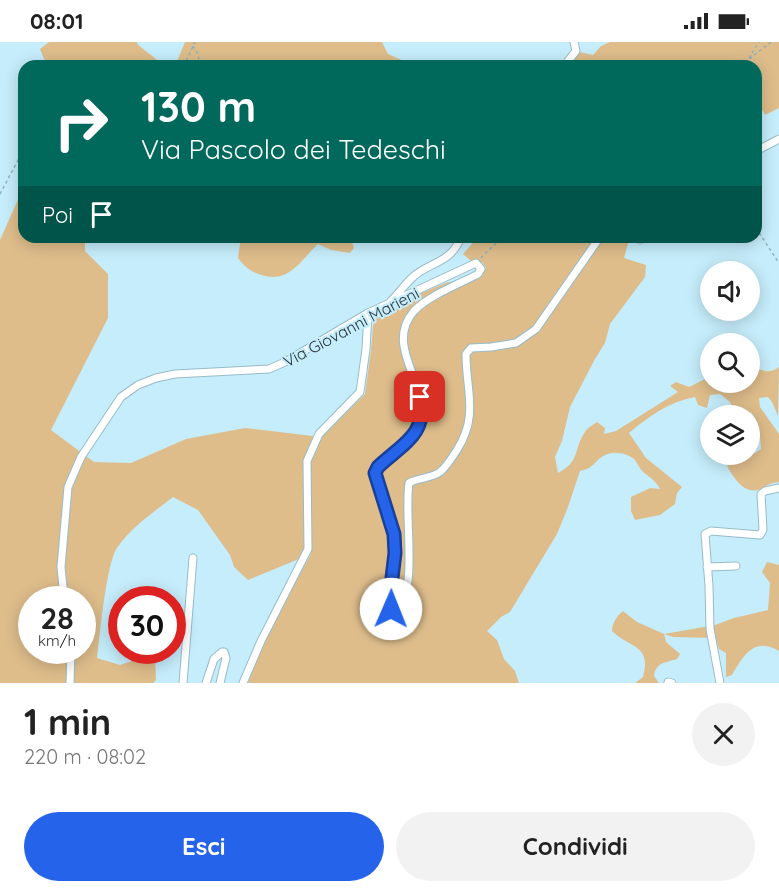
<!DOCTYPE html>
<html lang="it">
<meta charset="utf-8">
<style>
body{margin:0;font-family:Quicksand,sans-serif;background:#f2f2f2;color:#222;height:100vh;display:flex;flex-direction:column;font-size:22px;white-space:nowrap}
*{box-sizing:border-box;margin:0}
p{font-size:20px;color:#767676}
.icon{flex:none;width:33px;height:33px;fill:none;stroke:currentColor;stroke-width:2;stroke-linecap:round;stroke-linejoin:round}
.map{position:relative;height:641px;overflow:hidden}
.details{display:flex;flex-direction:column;background:#fff;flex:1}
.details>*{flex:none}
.banner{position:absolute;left:18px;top:18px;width:744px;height:183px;border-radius:18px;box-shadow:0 3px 15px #0003;background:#00695c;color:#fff;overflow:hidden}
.controls{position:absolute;left:700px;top:219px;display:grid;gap:12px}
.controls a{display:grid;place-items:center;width:60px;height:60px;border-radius:50%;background:#fff;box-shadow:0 3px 15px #0003;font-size:30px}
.speed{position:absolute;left:18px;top:544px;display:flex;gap:12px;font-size:30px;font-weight:700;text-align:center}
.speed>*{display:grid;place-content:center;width:78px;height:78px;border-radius:50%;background:#fff;box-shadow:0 3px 15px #0003;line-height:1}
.speed small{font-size:15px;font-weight:400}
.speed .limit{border:9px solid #d22;background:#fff;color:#111}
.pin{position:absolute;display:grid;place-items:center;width:51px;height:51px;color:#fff;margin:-26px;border-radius:12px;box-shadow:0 3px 9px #0006}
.me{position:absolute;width:66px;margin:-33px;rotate:1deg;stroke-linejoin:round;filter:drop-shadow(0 0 4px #0008)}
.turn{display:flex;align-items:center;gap:21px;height:126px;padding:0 24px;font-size:27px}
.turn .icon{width:78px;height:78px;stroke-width:2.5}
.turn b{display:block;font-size:42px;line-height:51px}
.then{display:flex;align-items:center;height:57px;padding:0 24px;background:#0003;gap:12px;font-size:22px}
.round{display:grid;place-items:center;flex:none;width:63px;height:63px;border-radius:32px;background:#f2f2f2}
.head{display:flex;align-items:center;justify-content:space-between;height:102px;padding:0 24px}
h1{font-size:36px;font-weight:700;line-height:45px}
.cta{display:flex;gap:12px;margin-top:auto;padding:12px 24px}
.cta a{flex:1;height:69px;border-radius:36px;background:#2563eb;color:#fff;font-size:24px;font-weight:700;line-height:69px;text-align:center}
.cta a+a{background:#f2f2f2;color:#222}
.status{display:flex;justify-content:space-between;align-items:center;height:42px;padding:0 30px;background:#fff;direction:ltr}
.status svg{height:16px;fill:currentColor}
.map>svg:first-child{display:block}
.green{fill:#debd8b;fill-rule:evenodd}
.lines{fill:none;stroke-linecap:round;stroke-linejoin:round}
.minor-casing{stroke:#96bcc9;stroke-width:9}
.path{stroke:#91b0bb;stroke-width:1.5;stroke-dasharray:3 3;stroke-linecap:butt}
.minor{stroke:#fff;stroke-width:7}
.route-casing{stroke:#184099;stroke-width:15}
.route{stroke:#2563eb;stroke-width:10}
.labels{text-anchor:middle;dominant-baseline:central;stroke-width:4.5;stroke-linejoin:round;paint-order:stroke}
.street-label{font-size:16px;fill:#26353a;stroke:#c6edfb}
</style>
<div class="status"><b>08:01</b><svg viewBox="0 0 49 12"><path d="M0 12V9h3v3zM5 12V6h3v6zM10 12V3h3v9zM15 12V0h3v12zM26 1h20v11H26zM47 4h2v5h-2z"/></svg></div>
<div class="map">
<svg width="779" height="641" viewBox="0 0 779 641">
<rect width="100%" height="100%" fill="#c6edfb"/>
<g class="green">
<polygon points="49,0 137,0 138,3 165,24 47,24 40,7"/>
<polygon points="185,0 382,0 388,12 415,24 175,24"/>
<polygon points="610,0 779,0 779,66 765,73 756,57 756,24 570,24 579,10 593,13 601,4"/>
<path d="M24,144V195H85V209L108,232V276L51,388L94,420L131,421L186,397L245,386L321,395L365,352L371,308L374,273L400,264L414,254L448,240L465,241L482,232L486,226L482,220H472L463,212L478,195H630L624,216L646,223L645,235L610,282L605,301L595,317L570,365L562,399L555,415L558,431C581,419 573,407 585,390C587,386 593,383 597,380L605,386L604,392L616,389L678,350L670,344L676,340L689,345L711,334V340H750V323C761,328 768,333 779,325L778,374L772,360L768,355L759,356L760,365L779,392V440C770,441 768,443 760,447C745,454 733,435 727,424L736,413L755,411L761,407C760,393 760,381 751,370L749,373H736L730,360L720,352L710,353L707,366L698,363L695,355C669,360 649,374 629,391L646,416L682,445L677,451L675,462L660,473L635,478L631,469V455L650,446L660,447C655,438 651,436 643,430C640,427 638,422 635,418C629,412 616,409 608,412C595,416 596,426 580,429L568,465L557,492L510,570L501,575L487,589L497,598L504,617L515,629L519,641H248L267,592L311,512L248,538L234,525L230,513L198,468L173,455C154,470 131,485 117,506C106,522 100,593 97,616L120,623L144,615H155L156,638L153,641H0V198ZM32,558H82V609H32Z"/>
<path d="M241,195H350L354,206L350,211L331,208L318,202C302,217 290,240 265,234C253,231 245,226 238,216Z"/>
<path d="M767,520L779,523V609C754,594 743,614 732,633L726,635V611L719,607L716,596L673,595L664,592L666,600L680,612L677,617C665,621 656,620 654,634L659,641H635L643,635C652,602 629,606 612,589C612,581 617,574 623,569L637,580L664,592L715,583L734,576L768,568L770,541L762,530Z"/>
</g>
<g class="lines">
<defs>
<g id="minor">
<polyline points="564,24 576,9 574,0"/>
<polyline points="756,109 779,97"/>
<polyline points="635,195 640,198 645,195"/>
<path d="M391,259C399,251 406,241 414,234C432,219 451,221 461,195"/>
<polyline points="707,525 736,524"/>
<path d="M67,558L63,545L61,525L68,445L81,415L121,355L138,343L156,336L175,332L269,327L285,320L368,271L476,221L481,227L478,232C459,242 428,254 414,269C381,307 437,348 418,387C414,397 387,416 378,425L375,431L394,492L395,511L389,561L391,567L396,568L400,566C417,540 404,473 409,441C419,435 430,437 440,430C447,424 452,416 457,408C479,373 466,349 466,312L471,306L491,305L516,301L536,287L600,195"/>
<polyline points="668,640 672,641"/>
<polyline points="70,641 71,609"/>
<polyline points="183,641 193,516"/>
<polyline points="206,641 214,617 222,610 224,610 226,616 220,641"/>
<polyline points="243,641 261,599 308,507 307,419 319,392 360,350 366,307 368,271"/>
<polyline points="720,641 710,587 709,544 705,492 711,489 760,493 763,488 761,452 765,449 779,446"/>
</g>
</defs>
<use href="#minor" class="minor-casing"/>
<g class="path">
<polyline points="193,4 198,12 200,24"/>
<polyline points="749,16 759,0"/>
<polyline points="184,24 195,0"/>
<polyline points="740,24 771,0"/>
<polyline points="0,152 24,107"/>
<polyline points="756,186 779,221"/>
<polyline points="481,216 502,195"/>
</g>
<use href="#minor" class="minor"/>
</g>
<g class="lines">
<defs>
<path id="route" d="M391,567L389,561L395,511L394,492L375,431L378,425C402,402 428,393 420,355"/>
</defs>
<use href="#route" class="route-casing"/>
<use href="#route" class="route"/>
</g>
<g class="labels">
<g class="street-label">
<text transform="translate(351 285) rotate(-28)">Via Giovanni Marieni</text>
</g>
</g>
</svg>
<div class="controls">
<a><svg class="icon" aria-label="sound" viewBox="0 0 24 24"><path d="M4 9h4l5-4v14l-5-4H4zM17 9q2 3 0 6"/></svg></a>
<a><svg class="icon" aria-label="search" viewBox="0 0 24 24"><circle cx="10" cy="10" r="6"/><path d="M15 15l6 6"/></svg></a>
<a><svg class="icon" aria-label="layers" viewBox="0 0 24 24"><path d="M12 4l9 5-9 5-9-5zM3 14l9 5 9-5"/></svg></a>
</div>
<div class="speed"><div>28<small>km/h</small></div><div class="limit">30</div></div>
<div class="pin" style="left:420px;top:355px;background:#d93025"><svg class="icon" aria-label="arrive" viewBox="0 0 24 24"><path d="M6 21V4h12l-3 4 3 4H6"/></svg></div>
<svg class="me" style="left:391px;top:567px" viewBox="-20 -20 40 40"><circle r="19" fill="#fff"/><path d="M0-13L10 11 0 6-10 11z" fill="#2563eb"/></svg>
<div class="banner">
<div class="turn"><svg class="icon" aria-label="right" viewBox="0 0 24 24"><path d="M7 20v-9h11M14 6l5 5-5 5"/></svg><div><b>130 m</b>Via Pascolo dei Tedeschi</div></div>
<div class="then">Poi<svg class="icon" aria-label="arrive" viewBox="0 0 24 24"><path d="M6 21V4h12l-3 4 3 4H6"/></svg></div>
</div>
</div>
<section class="details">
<div class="head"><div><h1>1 min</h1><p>220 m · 08:02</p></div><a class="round"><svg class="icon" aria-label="close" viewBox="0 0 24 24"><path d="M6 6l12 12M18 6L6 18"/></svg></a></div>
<div class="cta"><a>Esci</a><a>Condividi</a></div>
</section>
